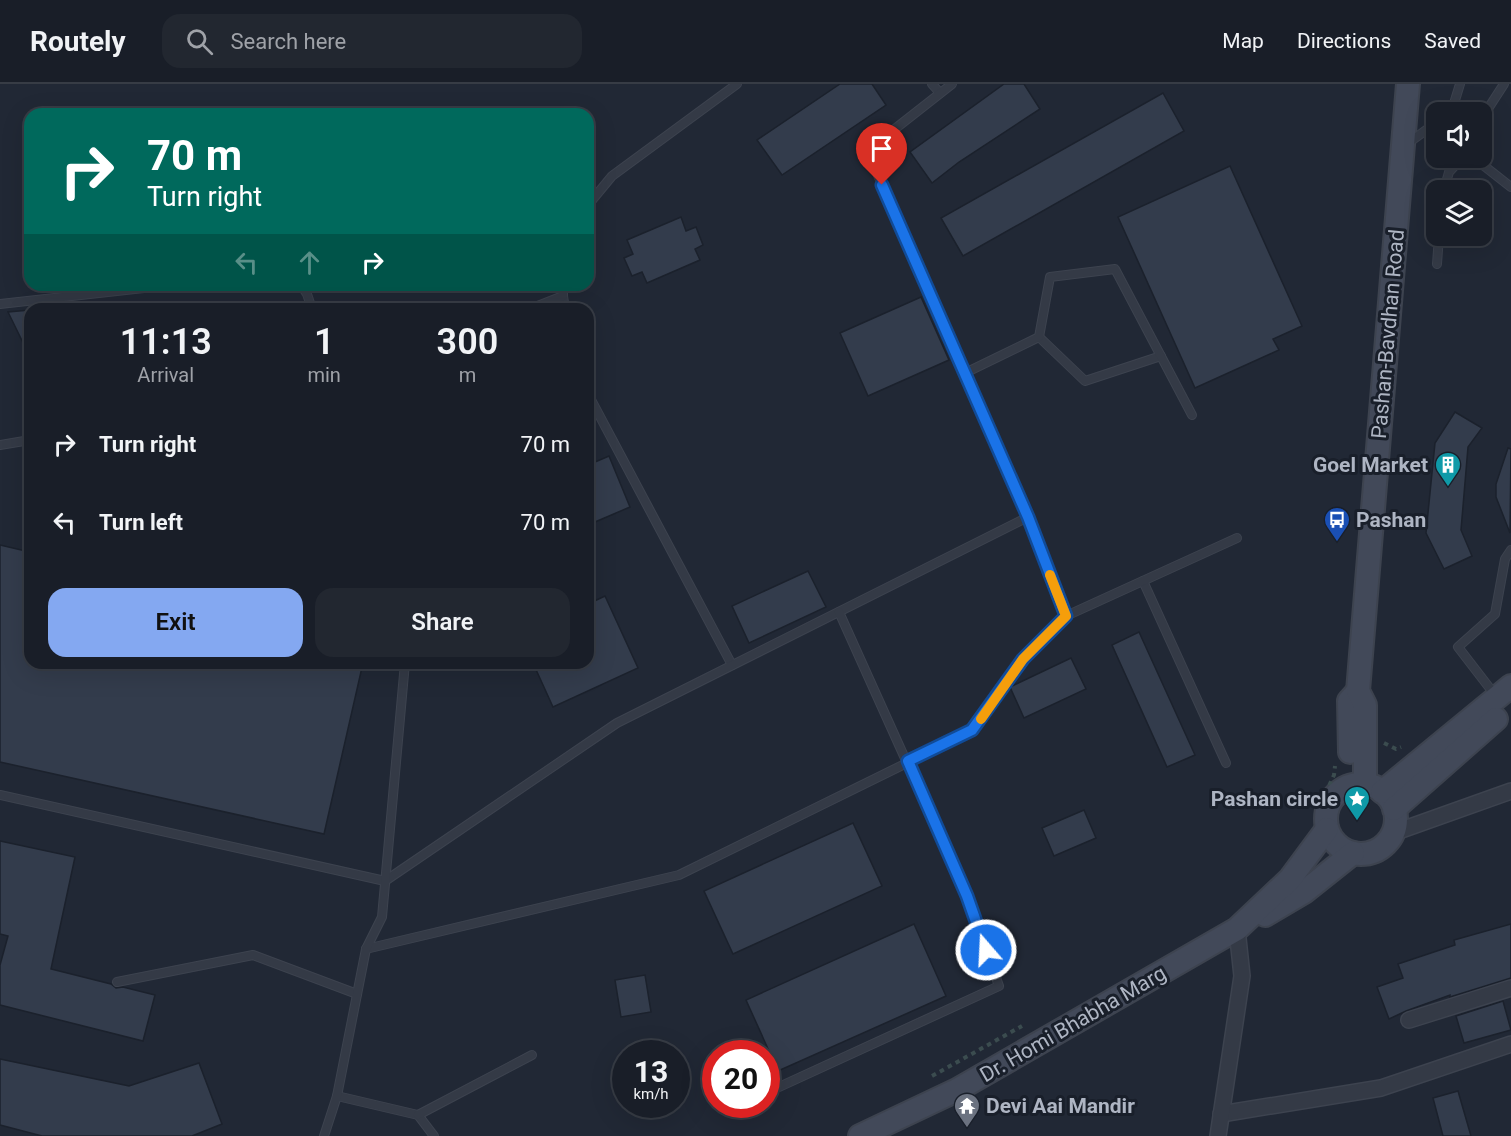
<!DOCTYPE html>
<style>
body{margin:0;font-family:Roboto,sans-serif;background:#222730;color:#f1f3f6;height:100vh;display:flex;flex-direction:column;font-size:22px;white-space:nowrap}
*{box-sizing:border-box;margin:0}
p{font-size:20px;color:#9fa2a8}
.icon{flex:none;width:33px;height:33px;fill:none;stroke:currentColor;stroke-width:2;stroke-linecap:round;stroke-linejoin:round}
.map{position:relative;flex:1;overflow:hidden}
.drawer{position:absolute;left:24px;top:219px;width:570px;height:366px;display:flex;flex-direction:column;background:#191e28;border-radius:18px;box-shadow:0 6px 24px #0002,0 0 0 2px #373c45}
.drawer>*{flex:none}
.guide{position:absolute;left:24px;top:24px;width:570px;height:183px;border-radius:18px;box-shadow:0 6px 24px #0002,0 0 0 2px #373c45;background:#00695c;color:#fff;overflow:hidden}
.controls{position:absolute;left:1426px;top:18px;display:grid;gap:12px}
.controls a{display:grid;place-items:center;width:66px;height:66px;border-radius:12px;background:#191e28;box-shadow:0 6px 24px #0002,0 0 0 2px #373c45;font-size:30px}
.speed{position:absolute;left:612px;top:956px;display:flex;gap:12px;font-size:30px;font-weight:700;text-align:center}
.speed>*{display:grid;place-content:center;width:78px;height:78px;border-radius:50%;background:#191e28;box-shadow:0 6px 24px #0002,0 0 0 2px #373c45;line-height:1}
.speed small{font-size:15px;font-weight:400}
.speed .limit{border:9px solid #d22;background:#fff;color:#111}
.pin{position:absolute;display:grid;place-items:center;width:51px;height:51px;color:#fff;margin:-62px -26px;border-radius:50% 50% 50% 0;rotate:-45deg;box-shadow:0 0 6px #0007}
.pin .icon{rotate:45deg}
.me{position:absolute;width:66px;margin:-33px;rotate:341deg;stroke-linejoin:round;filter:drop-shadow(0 0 4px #0008)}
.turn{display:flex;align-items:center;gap:21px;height:126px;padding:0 24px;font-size:27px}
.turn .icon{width:78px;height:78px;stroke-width:2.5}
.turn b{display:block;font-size:42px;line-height:51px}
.lanes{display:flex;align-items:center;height:57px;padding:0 24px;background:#0003;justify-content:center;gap:30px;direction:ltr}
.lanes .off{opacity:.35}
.eta{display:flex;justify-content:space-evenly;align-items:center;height:102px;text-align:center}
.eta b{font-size:36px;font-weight:600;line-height:42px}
.button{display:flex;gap:12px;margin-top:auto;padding:12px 24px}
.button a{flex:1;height:69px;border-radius:18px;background:#84a8f1;color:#111;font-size:24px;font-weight:600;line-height:69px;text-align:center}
.button a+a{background:#222730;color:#f1f3f6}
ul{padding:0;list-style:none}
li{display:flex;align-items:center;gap:18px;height:78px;padding:0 24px}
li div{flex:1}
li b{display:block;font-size:22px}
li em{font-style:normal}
header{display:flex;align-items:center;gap:36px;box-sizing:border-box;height:84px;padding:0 30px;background:#191e28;border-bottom:2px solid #373c45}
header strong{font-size:28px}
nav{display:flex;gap:33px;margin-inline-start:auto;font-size:21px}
.search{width:420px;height:54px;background:#222730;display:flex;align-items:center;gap:15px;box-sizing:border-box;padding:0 21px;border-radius:18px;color:#9fa2a8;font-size:22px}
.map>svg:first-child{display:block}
.building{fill:#333c4c;stroke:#1b212c;stroke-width:1.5}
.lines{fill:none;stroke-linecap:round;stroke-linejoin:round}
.service-casing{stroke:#3d434f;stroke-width:10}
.minor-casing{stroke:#3d434f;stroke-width:18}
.secondary-casing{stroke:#3d434f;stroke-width:26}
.path{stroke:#3b4c4f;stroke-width:4;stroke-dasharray:4.5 4.5;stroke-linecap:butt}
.service{stroke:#343a46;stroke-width:8}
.minor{stroke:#343a46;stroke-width:15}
.secondary{stroke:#424959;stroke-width:22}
.route-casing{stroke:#114b97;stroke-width:15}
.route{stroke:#1a73e8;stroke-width:10}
.slow{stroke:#f59e0b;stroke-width:10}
.labels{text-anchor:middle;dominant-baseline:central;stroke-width:6;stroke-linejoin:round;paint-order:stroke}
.street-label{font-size:21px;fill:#aeb5c3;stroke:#191f2a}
.poi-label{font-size:21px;font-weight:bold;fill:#aeb5c3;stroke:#191f2a;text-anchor:end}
</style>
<header>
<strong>Routely</strong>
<div class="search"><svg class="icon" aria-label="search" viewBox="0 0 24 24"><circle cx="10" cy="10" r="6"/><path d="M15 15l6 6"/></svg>Search here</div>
<nav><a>Map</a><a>Directions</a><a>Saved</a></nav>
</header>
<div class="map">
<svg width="1511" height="1052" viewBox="0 0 1511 1052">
<rect width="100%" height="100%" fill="#212835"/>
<g class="building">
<polygon points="840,0 872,0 886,21 782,91 757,56"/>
<polygon points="1004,0 1024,0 1040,25 959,78 932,99 910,68"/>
<polygon points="1163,9 1184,47 963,172 941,134"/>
<polygon points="1230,82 1302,242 1273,255 1279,266 1195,304 1118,133"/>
<polygon points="681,133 686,147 696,143 703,161 695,165 700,176 647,199 642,188 632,192 624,174 633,170 627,156"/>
<polygon points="921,213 949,276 868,312 840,249"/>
<polygon points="30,226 30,273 8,228"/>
<polygon points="1455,328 1482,344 1468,363 1461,446 1472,472 1444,485 1426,449 1435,359"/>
<polygon points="1508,364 1511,365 1510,449 1496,413 1496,400"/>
<polygon points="609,372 630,423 588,441 588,381"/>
<polygon points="0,461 30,468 30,579 363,579 324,750 0,678"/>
<polygon points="808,487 826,523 749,559 732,522"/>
<polygon points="605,512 638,584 553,623 533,579 588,579 588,520"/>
<polygon points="1139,548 1195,671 1167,683 1112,561"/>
<polygon points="1071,574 1086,605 1024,634 1010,603"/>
<polygon points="1084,726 1096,754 1054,772 1042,744"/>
<polygon points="853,739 882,802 733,870 704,807"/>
<polygon points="0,757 75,773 51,885 111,900 116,904 123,903 155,911 143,957 0,921 0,881 8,852 0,850"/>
<polygon points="914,840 946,912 778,987 746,916"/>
<polygon points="1511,840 1511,894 1450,913 1450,911 1406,927 1389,935 1377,903 1403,894 1398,880 1455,861 1454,856"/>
<polygon points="645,891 651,928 621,933 615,896"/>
<polygon points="1503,917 1511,946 1464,959 1456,932"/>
<polygon points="0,975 129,1002 199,979 222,1040 192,1052 42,1052 0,1041"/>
<polygon points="1458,1007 1471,1052 1443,1052 1433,1014"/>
</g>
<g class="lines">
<defs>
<g id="service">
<polyline points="932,0 940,9"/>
<polyline points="952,0 882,55 873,66 873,80 1028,433"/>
<polyline points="1449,28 1452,26 1460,0"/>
<polyline points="1482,34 1504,0"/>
<polyline points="1407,60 1437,38"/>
<polyline points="1474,74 1511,103"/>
<polyline points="1444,106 1449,88 1462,74"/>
<polyline points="588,121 612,92 737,0"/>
<polyline points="1437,180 1439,152"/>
<polyline points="301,201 307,210 312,225"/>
<polyline points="563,212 565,225"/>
<polyline points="0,220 171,201"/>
<polyline points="530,225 563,212 563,201"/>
<polyline points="1039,253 1085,297 1161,272"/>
<polyline points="965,289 1039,253 1050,193 1115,185 1192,331"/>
<polyline points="588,310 732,581"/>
<polyline points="0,361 30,356"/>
<polyline points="1143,497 1226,679"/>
<polyline points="1495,611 1458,563 1495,530 1505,475 1511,466"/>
<polyline points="0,711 385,797 617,639 1028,433 1066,532"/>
<polyline points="366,865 679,791 972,647 1023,575 1066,532 1237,454"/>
<polyline points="117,898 253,871 357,910"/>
<polyline points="779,1003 999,902 967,812 839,528"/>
<polyline points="337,1012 418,1031 434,1052"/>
<polyline points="418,1031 532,971"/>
<polyline points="324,1052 337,1012 366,865 382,833 405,579"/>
</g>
<g id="minor">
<polyline points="1393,749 1511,707"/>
<polyline points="1409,936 1511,904"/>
<polyline points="1221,1030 1381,1004 1511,960"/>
<polyline points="1218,1052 1242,892 1237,845"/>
</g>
<g id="secondary">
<polyline points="1350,668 1349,617 1358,607"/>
<circle cx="1361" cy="735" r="35"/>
<polyline points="1365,701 1365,621 1358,607 1408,0"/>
<polyline points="1382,708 1511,602"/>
<polyline points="1394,725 1496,635"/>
<polyline points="1265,831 1304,808 1353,769"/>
<polyline points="860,1052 957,1006 1237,845 1290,795 1327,745"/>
</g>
</defs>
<use href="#service" class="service-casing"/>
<use href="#minor" class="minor-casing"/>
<use href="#secondary" class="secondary-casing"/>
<g class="path">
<polyline points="1384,659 1396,665 1401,663"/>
<polyline points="1318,726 1334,691 1335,682"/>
<polyline points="932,992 1022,942"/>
</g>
<use href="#service" class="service"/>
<use href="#minor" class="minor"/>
<use href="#secondary" class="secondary"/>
</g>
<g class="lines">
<defs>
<polyline id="route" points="882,101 1028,433 1066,532 1023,575 972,646 908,677 967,812 986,866"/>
</defs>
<use href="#route" class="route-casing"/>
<use href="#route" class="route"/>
<polyline class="slow" points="981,635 1023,575 1066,532 1050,491"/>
</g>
<defs>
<symbol id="building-pin" viewBox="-11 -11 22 30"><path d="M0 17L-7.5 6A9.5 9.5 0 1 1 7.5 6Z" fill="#0f9aa8" stroke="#191f2a"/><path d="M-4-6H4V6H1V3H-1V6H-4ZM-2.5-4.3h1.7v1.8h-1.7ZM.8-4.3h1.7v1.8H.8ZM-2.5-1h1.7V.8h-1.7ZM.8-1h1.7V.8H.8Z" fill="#fff"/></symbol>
<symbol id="bus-pin" viewBox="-11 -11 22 30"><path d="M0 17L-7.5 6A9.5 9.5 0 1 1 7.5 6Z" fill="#1a4fb4" stroke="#191f2a"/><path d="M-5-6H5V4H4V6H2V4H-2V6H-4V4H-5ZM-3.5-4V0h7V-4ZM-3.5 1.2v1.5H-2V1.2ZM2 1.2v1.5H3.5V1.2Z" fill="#fff"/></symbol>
<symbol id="sight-pin" viewBox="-11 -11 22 30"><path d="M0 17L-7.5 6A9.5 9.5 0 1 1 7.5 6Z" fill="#0f9aa8" stroke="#191f2a"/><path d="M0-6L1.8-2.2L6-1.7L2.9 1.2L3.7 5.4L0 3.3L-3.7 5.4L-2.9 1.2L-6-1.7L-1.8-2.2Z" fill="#fff"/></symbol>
<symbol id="temple-pin" viewBox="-11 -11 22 30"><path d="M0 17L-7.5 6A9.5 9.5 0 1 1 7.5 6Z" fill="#6b7280" stroke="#191f2a"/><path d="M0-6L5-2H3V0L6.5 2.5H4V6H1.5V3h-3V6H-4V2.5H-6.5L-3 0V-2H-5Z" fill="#fff"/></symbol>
</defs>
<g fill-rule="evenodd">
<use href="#building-pin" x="1433" y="366" width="30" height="40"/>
<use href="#bus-pin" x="1322" y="421" width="30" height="40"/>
<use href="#sight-pin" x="1342" y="700" width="30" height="40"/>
<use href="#temple-pin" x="952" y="1007" width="30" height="40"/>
</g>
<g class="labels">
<g class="street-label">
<text transform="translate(1388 250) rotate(-85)">Pashan-Bavdhan Road</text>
<text transform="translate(1073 940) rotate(-30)">Dr. Homi Bhabha Marg</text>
</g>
<g class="poi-label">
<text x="1428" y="381">Goel Market</text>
<text x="1356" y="436" text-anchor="start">Pashan</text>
<text x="1338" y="715">Pashan circle</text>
<text x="986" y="1022" text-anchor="start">Devi Aai Mandir</text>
</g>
</g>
</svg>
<div class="controls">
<a><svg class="icon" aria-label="sound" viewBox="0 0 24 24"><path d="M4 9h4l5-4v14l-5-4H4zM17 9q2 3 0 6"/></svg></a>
<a><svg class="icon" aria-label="layers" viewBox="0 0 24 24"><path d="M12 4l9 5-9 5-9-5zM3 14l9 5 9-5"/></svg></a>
</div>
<div class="speed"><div>13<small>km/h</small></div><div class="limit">20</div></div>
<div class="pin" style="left:882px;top:101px;background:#d93025"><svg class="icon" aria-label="arrive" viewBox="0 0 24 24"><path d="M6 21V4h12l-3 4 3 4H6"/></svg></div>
<svg class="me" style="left:986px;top:866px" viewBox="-20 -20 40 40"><circle r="17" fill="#1a73e8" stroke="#fff" stroke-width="3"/><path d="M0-11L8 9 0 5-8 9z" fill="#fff"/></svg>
<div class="guide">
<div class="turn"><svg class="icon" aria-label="right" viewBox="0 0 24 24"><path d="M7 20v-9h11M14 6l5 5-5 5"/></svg><div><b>70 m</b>Turn right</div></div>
<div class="lanes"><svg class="icon off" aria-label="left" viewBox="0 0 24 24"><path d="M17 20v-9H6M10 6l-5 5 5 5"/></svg><svg class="icon off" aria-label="ahead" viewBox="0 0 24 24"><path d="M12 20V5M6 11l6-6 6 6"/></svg><svg class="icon" aria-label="right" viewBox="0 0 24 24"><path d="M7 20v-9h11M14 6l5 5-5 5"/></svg></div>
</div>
<section class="drawer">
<div class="eta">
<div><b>11:13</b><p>Arrival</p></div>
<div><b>1</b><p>min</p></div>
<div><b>300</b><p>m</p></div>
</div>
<ul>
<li><svg class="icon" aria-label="right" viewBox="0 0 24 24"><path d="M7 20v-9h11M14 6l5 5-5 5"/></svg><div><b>Turn right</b></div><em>70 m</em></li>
<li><svg class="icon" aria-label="left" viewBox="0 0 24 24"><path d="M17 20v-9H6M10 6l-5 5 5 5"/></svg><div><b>Turn left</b></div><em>70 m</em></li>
</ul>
<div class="button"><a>Exit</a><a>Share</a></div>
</section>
</div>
